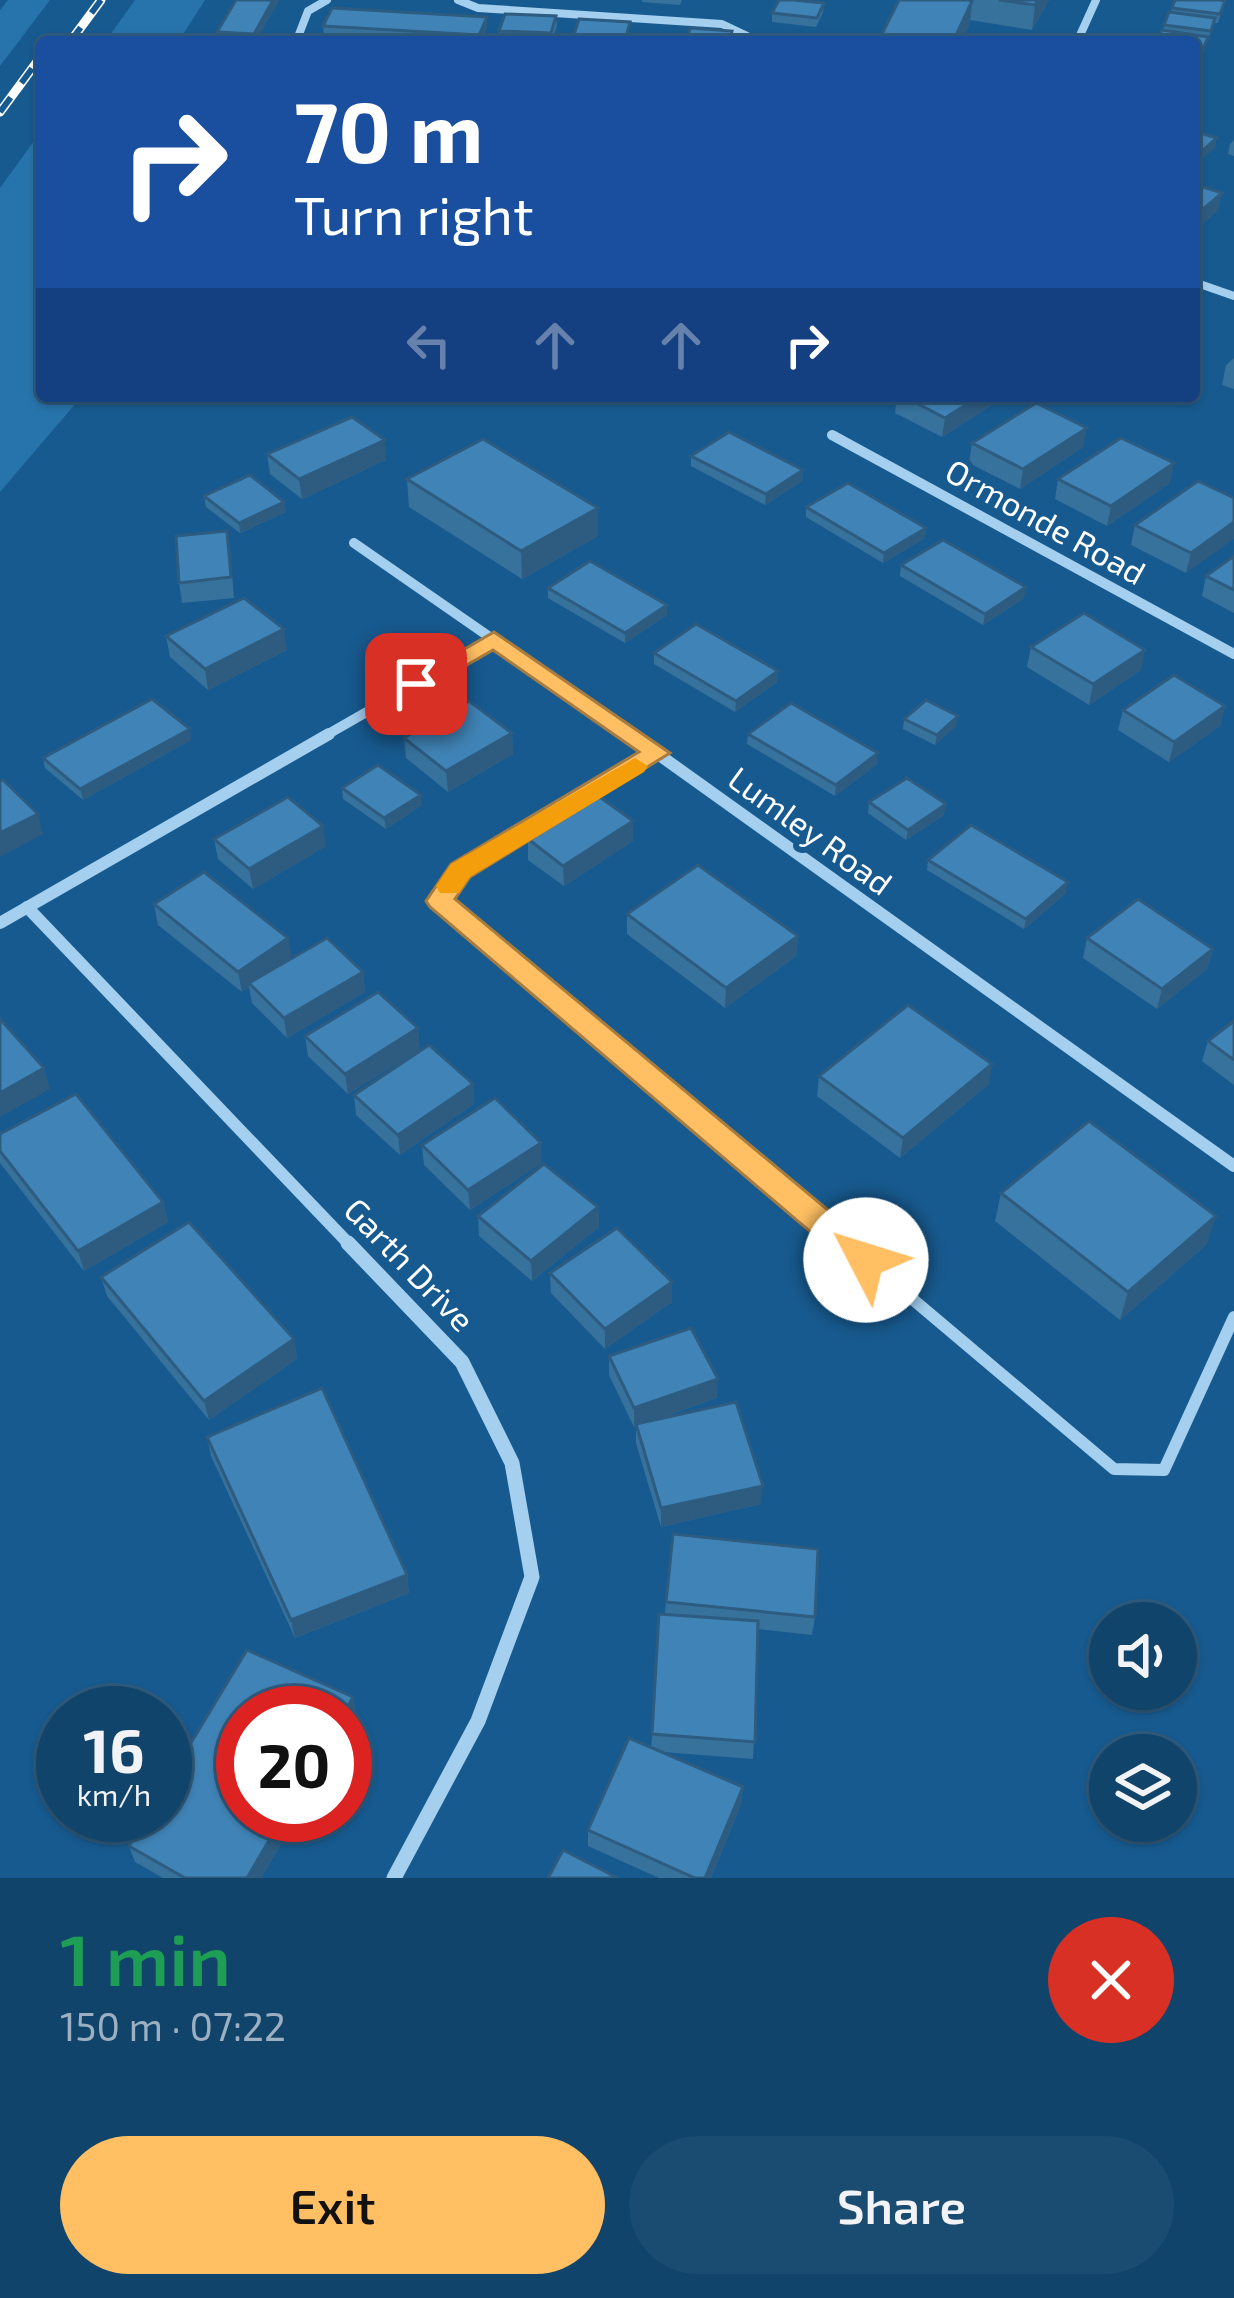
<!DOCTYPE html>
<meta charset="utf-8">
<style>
body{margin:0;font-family:"Exo 2",sans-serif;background:#1a4b71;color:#f1f3f6;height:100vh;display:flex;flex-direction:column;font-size:45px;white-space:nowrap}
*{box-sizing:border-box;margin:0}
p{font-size:39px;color:#9cb0c1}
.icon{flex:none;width:66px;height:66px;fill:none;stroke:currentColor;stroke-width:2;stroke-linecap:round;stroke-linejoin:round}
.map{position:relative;height:1878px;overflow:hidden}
.side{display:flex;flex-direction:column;background:#11446b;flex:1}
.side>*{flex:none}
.banner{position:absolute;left:36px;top:36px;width:1164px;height:366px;border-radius:12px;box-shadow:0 3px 9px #0004,0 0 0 3px #305c7e;background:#1a4fa0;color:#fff;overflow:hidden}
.fabs{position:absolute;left:1089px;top:1602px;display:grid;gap:24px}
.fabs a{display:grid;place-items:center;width:108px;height:108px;border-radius:50%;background:#11446b;box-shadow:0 3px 9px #0004,0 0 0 3px #305c7e;font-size:60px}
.speed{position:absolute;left:36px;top:1686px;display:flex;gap:24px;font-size:60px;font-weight:700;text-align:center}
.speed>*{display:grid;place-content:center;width:156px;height:156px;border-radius:50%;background:#11446b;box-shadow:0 3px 9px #0004,0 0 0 3px #305c7e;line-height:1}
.speed small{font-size:30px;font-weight:400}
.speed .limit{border:18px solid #d22;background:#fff;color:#111}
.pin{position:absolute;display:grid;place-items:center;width:102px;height:102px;color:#fff;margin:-51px;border-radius:24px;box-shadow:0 6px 18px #0006}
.me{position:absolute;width:132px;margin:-66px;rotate:310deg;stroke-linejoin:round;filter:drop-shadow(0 0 9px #0008)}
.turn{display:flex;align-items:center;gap:42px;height:252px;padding:0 60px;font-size:54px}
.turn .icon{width:156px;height:156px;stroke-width:2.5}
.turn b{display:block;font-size:84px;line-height:102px}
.lanes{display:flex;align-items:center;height:114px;padding:0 60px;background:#0003;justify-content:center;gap:60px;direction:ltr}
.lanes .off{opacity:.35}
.round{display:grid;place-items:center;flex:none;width:126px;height:126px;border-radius:63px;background:#1a4b71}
.head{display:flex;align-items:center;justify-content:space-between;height:204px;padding:0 60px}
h1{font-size:72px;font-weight:600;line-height:90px;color:#1e9e55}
.cta{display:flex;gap:24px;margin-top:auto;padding:24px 60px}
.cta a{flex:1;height:138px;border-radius:72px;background:#ffbf62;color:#111;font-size:48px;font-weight:600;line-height:138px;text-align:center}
.cta a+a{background:#1a4b71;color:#f1f3f6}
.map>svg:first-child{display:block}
.green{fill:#2773ab}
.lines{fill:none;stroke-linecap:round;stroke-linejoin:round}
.service-far1{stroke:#a4cfef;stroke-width:9}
.service{stroke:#a4cfef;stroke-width:12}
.minor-far3{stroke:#a4cfef;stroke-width:8}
.minor-far2{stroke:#a4cfef;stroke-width:10}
.minor-far1{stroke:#a4cfef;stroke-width:12}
.minor{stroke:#a4cfef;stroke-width:15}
.rail-casing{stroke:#fff;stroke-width:9}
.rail{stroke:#175a8f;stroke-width:6;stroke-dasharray:18;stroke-linecap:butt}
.wall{fill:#37729d}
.shaded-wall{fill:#2d5c80}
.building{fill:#4084b7;stroke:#2d5c80;stroke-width:3}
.route{fill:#ffbf62;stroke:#a67c40;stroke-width:3}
.slow{fill:#f59e0b}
.labels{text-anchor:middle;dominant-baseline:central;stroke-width:12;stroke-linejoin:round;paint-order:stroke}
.street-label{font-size:33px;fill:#fff;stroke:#175a8f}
</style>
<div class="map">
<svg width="1234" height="1878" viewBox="0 0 1234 1878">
<rect width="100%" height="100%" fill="#175a8f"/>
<g class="green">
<polygon points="8,0 50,0 0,66 0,10"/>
<polygon points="135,0 205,0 178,42 105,42"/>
<polygon points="42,130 42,396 82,396 0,492 0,188"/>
</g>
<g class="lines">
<polyline class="service-far1" points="657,753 460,871 440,900 849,1246"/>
<polyline class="service" points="846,1243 1114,1469 1164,1470 1234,1317"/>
<g class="minor-far3">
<polyline points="458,0 478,8 722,24 760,42"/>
<polyline points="296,42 308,11 327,0"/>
<polyline points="1077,42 1096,0"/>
<polyline points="1194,282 1234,296"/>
</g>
<g class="minor-far2">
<polyline points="832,435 1234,654"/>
<polyline points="354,543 634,737"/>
<polyline points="323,737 494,639"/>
</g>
<g class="minor-far1">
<polyline points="630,734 1234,1166"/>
<polyline points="27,907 351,1246"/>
<polyline points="0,923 329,734"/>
</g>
<polyline class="minor" points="348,1243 462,1362 512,1463 532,1577 478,1721 394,1878"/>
<defs>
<g id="rail">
<polyline points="70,42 101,0"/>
<polyline points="0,112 42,55"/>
</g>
</defs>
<use href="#rail" class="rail-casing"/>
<use href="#rail" class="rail"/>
</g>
<g class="wall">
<polygon points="236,0 279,0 255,42 219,41 217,32"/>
<polygon points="642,0 682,0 680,5 642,2"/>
<polygon points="899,0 1049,0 1032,30 970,20 962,42 879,42"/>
<polygon points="1225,1 1218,23 1214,23 1201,58 1195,57 1194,63 1194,42 1163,30 1169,12 1171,13 1172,8"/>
<polygon points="824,3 823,12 816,27 772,22 772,13"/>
<polygon points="556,16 557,26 551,42 499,40 499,31"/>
<polygon points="487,17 487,26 481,42 437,42 324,35 323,26"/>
<polygon points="630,22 627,42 573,42 573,38"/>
<polygon points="1234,140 1234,156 1228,154 1230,144"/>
<polygon points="1234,358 1234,389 1222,385 1226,365"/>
<polygon points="897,396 1006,396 942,437 895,413"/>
<polygon points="972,443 1083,447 1020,489 969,463"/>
<polygon points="267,454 386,460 302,499 270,474"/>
<polygon points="691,456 803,470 802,481 765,505 691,466"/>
<polygon points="407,479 598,508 598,536 522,579 409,507"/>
<polygon points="1058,479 1170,483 1107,526 1055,499"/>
<polygon points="204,496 286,512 240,533 206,507"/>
<polygon points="1234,498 1186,573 1131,545 1135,525"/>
<polygon points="806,507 926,528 925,538 883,563 806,517"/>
<polygon points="230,551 234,598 182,603 179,583"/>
<polygon points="1234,556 1234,613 1202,596 1206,576"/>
<polygon points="901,565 1024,598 983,625 900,576"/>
<polygon points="548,588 667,605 667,615 625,643 548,598"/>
<polygon points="166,636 287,650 208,690 170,657"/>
<polygon points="1031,647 1141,670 1089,705 1027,667"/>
<polygon points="654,653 777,682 735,712 654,664"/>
<polygon points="1225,706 1220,726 1169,762 1118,730 1123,710"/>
<polygon points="904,719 956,726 935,745 903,729"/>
<polygon points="512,733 513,754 448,792 406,758 404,738"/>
<polygon points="748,734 877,764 835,796 747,744"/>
<polygon points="191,740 83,800 45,768 43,758"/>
<polygon points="342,788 422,805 386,829 343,799"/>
<polygon points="869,802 944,815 906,840 868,813"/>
<polygon points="633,821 633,841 564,886 528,860 528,839"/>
<polygon points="214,839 326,846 253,889 218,859"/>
<polygon points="928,860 1066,893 1024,929 927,870"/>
<polygon points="154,904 291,958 363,972 365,992 287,1038 252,1003 249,987 242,992 158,925"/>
<polygon points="627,914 798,936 796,956 725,1008 627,934"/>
<polygon points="1087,938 1213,949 1207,969 1157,1009 1083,958"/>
<polygon points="1234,1021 1234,1085 1202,1061 1208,1041"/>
<polygon points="305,1036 420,1049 348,1094 308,1056"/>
<polygon points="819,1076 989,1084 900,1158 817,1096"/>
<polygon points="473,1084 474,1104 400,1155 356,1115 354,1095"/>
<polygon points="0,1134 163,1202 168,1222 84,1271 0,1163"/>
<polygon points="422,1145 542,1163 470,1210 424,1165"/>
<polygon points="1001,1193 1207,1244 1120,1320 995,1221"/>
<polygon points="598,1207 599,1227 532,1281 479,1236 478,1216"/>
<polygon points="550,1273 672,1302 605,1349 551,1293"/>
<polygon points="101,1277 294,1339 297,1359 209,1420 107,1296"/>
<polygon points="609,1356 717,1398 655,1420 761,1504 661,1527 636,1443 636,1427 634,1427 609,1375"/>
<polygon points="207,1437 407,1575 409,1593 295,1638 211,1456"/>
<polygon points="666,1602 815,1617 812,1635 758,1629 753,1759 662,1752 743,1787 741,1804 711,1878 659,1878 588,1846 588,1830 651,1748"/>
<polygon points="353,1697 356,1714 243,1815 298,1815 261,1878 163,1878 135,1862 129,1846"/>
</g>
<g class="shaded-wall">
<polygon points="273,0 279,0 255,42 254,34"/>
<polygon points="1038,0 1049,0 1032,30 1035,5"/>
<polygon points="972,1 970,25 962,42 953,42"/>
<polygon points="487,17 487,26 480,42 479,35"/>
<polygon points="1217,138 1215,148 1194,166 1194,158"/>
<polygon points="1222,193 1218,211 1194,232 1194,217"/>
<polygon points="980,396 1006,396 942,437 945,418"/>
<polygon points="1087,428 1083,447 1020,489 1023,469"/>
<polygon points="385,440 386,460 302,499 299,479"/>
<polygon points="1174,463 1170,483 1107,526 1111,506"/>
<polygon points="803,470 802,481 765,505 766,494"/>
<polygon points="284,502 286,512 240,533 239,523"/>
<polygon points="598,508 598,536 522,579 521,551"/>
<polygon points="1234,522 1234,539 1186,573 1191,553"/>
<polygon points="926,528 925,538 883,563 884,553"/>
<polygon points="1026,587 1024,598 983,625 985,614"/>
<polygon points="667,605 667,615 625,643 625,633"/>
<polygon points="284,629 287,650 208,690 205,669"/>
<polygon points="1145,650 1141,670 1089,705 1093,684"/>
<polygon points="778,671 777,682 735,712 736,701"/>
<polygon points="1225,706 1220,726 1169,762 1174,742"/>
<polygon points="958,716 956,726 935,745 937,735"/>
<polygon points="190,729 191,740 83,800 80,789"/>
<polygon points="512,733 513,754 448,792 446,771"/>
<polygon points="878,753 877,764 835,796 836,785"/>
<polygon points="421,795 422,805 386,829 384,818"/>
<polygon points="946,804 944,815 906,840 908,830"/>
<polygon points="38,814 43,834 0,857 0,833"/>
<polygon points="633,821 633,841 564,886 563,866"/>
<polygon points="323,826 326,846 253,889 249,869"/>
<polygon points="1068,882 1066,893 1024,929 1026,919"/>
<polygon points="798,936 796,956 725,1008 726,988"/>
<polygon points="288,938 292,958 249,983 249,987 242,992 238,972"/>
<polygon points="1213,949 1207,969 1157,1009 1162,989"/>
<polygon points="363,972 365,992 287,1038 284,1018"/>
<polygon points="418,1028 420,1049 348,1094 345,1074"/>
<polygon points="992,1064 989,1084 900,1158 903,1138"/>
<polygon points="44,1068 50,1089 0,1117 0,1093"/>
<polygon points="473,1084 474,1104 400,1155 398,1135"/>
<polygon points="541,1143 542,1163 470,1210 468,1190"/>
<polygon points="163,1202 168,1222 84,1271 78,1251"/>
<polygon points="598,1207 599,1227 532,1281 531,1261"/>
<polygon points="1216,1216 1207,1244 1120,1320 1128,1292"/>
<polygon points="672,1282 672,1302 605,1349 605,1329"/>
<polygon points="294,1339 297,1359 209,1420 204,1401"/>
<polygon points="718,1379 717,1398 634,1427 634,1408"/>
<polygon points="763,1486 761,1504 661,1527 661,1508"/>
<polygon points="407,1575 409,1593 295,1638 291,1620"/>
<polygon points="353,1697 356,1714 345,1734 344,1713"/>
<polygon points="743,1787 741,1804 711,1878 705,1878"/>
<polygon points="284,1815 298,1815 261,1878 247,1878"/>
</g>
<g class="building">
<polygon points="236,0 273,0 254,34 217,32"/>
<polygon points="779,0 793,0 824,3 817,18 772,13"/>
<polygon points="899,0 968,0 972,1 953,42 879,40"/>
<polygon points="999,0 1038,0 1035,5"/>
<polygon points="1175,0 1220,0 1225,1 1220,14 1172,8"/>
<polygon points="332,8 487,17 479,35 323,26"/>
<polygon points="1169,12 1215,18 1211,31 1164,25"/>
<polygon points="505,14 556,16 551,33 499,31"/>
<polygon points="579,19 630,22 625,41 573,38"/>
<polygon points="690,28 732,31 729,42 687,42"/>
<polygon points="1162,30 1208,37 1203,49 1194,47 1194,42 1157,42"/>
<polygon points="1194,131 1217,138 1194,158"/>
<polygon points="1194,184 1222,193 1194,217"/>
<polygon points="903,396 980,396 945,418"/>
<polygon points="1036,403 1087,428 1023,469 972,443"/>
<polygon points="352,417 385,440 299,479 267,454"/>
<polygon points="729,432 803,470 766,494 691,456"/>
<polygon points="1121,438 1174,463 1111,506 1058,479"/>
<polygon points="483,439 598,508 521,551 407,479"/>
<polygon points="250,475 284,502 239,523 204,496"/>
<polygon points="1198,481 1234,498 1234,522 1191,553 1135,525"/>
<polygon points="848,483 926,528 884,553 806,507"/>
<polygon points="227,531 231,577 179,583 176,536"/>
<polygon points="943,540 1026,587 985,614 901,565"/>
<polygon points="1234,556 1234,590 1206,576"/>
<polygon points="590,561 667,605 625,633 548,588"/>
<polygon points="244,598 284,629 205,669 166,636"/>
<polygon points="1084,613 1145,650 1093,684 1031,647"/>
<polygon points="696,624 778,671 736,701 654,653"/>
<polygon points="1174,675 1225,706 1174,742 1123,710"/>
<polygon points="152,699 190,729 80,789 43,758"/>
<polygon points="926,700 958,716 937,735 904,719"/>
<polygon points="469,701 512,733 446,771 404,738"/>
<polygon points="791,703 878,753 836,785 748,734"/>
<polygon points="378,765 421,795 384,818 342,788"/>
<polygon points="907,778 946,804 908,830 869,802"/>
<polygon points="3,780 38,814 0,833 0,781"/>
<polygon points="597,795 633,821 563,866 528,839"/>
<polygon points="288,797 323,826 249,869 214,839"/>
<polygon points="971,825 1068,882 1026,919 928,860"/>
<polygon points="698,865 798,936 726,988 627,914"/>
<polygon points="204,872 288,938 238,972 154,904"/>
<polygon points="1138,899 1213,949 1162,989 1087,938"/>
<polygon points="327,938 363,972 284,1018 249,983"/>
<polygon points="378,992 418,1028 345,1074 305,1036"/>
<polygon points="908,1005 992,1064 903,1138 819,1076"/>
<polygon points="0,1019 44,1068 0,1093"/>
<polygon points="1234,1021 1234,1060 1208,1041"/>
<polygon points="429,1045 473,1084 398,1135 354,1095"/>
<polygon points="76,1094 163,1202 78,1251 0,1151 0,1134"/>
<polygon points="495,1098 541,1143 468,1190 422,1145"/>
<polygon points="1089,1121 1216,1216 1128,1292 1001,1193"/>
<polygon points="544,1164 598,1207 531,1261 478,1216"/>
<polygon points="189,1222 294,1339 204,1401 101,1277"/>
<polygon points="617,1228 672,1282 605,1329 550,1273"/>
<polygon points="691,1328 718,1379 634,1408 609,1356"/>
<polygon points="322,1388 407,1575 291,1620 207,1437"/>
<polygon points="736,1402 763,1486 661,1508 636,1424"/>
<polygon points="673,1534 818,1549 815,1617 666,1602"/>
<polygon points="659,1614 758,1621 755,1742 652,1734"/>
<polygon points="247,1650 353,1697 344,1713 243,1713 243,1815 284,1815 247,1878 185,1878 129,1846 148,1815 165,1815 165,1786"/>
<polygon points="629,1738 743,1787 705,1878 695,1878 588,1830"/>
<polygon points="563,1850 618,1878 548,1878"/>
</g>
<polygon class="route" points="494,632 670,753 470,877 455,899 877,1251 881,1260 877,1269 866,1272 854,1269 430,907 426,901 451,864 639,752 493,650 425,689 408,689 404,684"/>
<polygon class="slow" points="635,758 648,766 644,772 470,877 459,893 440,893 436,886 451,864"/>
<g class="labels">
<g class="street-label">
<text transform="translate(1046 521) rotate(29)">Ormonde Road</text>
<text transform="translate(811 830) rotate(36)">Lumley Road</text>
<text transform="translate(410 1264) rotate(46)">Garth Drive</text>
</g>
</g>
</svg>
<div class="fabs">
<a><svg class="icon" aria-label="sound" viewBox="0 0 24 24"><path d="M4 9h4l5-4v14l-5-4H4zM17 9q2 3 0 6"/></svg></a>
<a><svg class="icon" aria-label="layers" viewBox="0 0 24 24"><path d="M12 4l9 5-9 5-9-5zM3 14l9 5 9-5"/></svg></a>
</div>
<div class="speed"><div>16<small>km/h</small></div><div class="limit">20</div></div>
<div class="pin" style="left:416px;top:684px;background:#d93025"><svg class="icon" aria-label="arrive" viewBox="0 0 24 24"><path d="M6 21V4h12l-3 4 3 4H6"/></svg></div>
<svg class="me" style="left:866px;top:1260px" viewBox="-20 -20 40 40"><circle r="19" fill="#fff"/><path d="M0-13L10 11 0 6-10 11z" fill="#ffbf62"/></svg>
<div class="banner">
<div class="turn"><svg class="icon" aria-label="right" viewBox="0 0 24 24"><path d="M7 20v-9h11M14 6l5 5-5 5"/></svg><div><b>70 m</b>Turn right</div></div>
<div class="lanes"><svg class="icon off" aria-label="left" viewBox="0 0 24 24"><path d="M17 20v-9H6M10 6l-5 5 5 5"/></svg><svg class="icon off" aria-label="ahead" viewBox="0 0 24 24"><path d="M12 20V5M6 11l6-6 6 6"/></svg><svg class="icon off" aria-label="ahead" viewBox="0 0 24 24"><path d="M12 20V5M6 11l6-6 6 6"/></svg><svg class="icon" aria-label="right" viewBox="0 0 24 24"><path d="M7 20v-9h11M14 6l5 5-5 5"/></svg></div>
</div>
</div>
<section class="side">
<div class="head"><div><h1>1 min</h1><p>150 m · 07:22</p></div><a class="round" style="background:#d93025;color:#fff"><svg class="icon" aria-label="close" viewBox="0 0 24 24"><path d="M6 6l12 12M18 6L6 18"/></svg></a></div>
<div class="cta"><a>Exit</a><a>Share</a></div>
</section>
